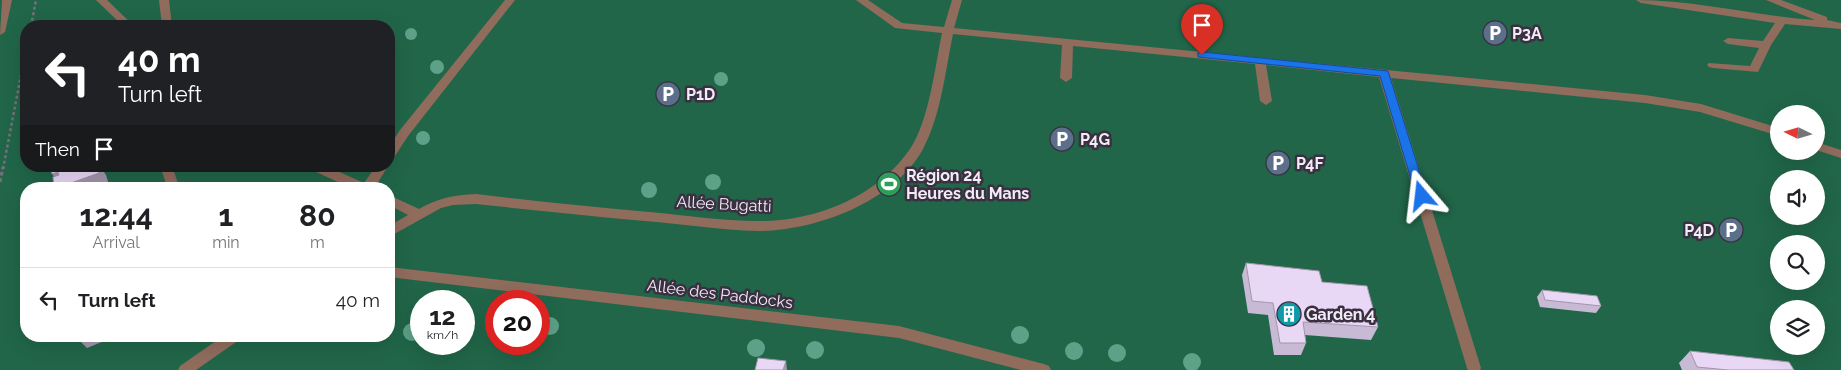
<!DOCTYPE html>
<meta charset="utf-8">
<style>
body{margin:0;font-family:Raleway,sans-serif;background:#f6f6f6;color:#202124;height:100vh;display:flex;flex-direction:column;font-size:19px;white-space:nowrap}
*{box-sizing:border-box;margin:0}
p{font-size:16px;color:#757577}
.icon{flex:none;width:28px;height:28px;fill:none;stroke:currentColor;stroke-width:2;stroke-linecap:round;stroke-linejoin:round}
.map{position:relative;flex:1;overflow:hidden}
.side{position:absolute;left:20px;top:182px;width:375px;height:160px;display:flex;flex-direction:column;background:#fff;border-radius:20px;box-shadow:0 5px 20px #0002}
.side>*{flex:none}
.hud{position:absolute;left:20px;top:20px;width:375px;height:152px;border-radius:20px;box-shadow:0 5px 20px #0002;background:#202124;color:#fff;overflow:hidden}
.needle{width:32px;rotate:275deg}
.tools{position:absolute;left:1770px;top:105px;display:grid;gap:10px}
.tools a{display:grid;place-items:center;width:55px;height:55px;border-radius:50%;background:#fff;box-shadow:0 5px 20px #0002;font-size:25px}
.speed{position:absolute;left:410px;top:290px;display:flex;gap:10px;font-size:25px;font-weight:700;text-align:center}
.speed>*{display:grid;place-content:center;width:65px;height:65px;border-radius:50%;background:#fff;box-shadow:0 5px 20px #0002;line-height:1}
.speed small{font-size:12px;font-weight:400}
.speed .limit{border:8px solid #d22;background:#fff;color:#111}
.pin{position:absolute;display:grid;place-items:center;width:42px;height:42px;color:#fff;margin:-51px -21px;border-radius:50% 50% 50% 0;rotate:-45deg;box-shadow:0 0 5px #0007}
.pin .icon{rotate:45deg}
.me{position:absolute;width:55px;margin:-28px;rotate:343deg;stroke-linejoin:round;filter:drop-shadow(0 0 4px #0008)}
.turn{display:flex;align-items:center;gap:18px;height:105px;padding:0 15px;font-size:22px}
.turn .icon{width:65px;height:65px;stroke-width:2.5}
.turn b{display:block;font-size:35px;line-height:42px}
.then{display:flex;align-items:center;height:48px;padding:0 15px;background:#0003;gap:10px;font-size:19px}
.eta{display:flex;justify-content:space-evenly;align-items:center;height:85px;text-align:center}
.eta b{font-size:30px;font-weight:700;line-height:35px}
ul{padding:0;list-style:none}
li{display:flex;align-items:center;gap:15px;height:65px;padding:0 15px;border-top:1px solid #e0e0e0}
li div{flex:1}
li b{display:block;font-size:19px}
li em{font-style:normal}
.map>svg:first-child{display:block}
.green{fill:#216649;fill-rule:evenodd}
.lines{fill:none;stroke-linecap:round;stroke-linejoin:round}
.path-far1{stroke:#776f7e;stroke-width:2.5;stroke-dasharray:3 2.5;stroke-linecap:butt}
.path{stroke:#776f7e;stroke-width:3;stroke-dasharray:4 2.5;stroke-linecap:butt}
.minor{fill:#906c5d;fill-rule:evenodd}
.tree{fill:#5da188}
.wall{fill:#c8b9d4}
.shaded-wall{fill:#a396ac}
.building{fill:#e9d7f6;stroke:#a396ac}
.route{fill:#1a73e8;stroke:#114b97}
.labels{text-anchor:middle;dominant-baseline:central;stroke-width:5;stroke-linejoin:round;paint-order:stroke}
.poi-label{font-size:16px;font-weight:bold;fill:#f2ecf7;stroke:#3a3041;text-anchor:start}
.street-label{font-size:16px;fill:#f2ecf7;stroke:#3a3041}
</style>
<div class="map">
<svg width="1841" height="370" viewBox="0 0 1841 370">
<rect width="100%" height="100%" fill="#3a3041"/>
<path class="green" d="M0,0H1841V370H0ZM26,26H389V166H26ZM1779,114H1816V151H1779ZM1779,179H1816V216H1779ZM26,189H389V336H26ZM1779,244H1816V281H1779ZM421,301H464V344H421ZM496,301H539V344H496ZM1779,309H1816V346H1779Z"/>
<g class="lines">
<g class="path-far1">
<polyline points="31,26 36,0"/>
<polyline points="3,169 26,49"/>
</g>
<polyline class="path" points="0,182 3,167"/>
<g class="minor">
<polygon points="2,0 12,0 5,32 0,35"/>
<polygon points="96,0 107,0 134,26 123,26"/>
<polygon points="159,0 169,0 172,26 162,26"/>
<polygon points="505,0 515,0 408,136 393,159 389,160 389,147 400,130"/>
<path d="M856,0H868L902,23L944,27L952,0H962L954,28L1645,95L1701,104L1779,128V136L1700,112L1645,103L1391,78L1481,368L1480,370H1468L1467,368L1379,77L1266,65L1272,101L1266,105L1260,101L1255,64L1073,46L1072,78L1066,82L1060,78L1062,45L953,34C945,73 941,116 922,151C892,202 816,231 758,231C721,230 683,224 645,221C589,216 532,210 476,204L453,205L441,208L389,237V226L408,215L389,205V195L419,209C438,198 454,195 476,194C534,201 591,207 649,212C685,215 722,221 758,221C815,222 878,196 910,149C929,121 935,67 942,33L895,28Z"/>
<path d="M1636,0C1696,0 1755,16 1815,20L1766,0H1781L1827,17V20L1841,23V29L1785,24L1771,45L1758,72L1713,68L1709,67L1707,65L1709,63L1750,66L1759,48L1728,44L1723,41L1728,38L1763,41L1775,23L1641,3Z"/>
<polygon points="1816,142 1841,150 1841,158 1816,150"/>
<polygon points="160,166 172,166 180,189 168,189"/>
<polygon points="308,166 326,166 364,183 376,166 388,166 374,189 353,189 310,169"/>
<polygon points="389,267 899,326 1044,364 1049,366 1051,370 1021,370 899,338 389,277"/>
<polygon points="223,336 241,336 239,340 196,370 178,370 180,366"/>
</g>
</g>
<g class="tree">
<circle cx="411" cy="34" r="6"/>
<circle cx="437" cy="67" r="7"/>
<circle cx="721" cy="79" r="7"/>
<circle cx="423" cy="138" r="7"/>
<circle cx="713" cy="182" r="8"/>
<circle cx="649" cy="190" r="8"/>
<circle cx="550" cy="326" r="9"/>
<circle cx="412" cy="332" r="9"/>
<circle cx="1020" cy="335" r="9"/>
<circle cx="756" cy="348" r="9"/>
<circle cx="815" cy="350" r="9"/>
<circle cx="1074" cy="351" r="9"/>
<circle cx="1117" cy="353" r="9"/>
<circle cx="1192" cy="362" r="9"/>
</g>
<g class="wall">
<polygon points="1246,263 1322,282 1378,327 1371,340 1305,335 1306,343 1301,355 1274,355 1268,315 1248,313 1242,275"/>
<polygon points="1542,290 1601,306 1596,313 1540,307 1537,297"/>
<polygon points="1690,351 1794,370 1682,370 1679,363"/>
</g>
<g class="shaded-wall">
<polygon points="92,166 105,166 106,171 104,172 106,175 109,185 99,189 54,189 62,186 52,174 58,172"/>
<polygon points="75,336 125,336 112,342 109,339 87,348"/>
<polygon points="786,361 787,370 783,370"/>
</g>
<g class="building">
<polygon points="51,166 97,166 99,173 54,189 53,177 59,175 58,172 52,174"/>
<polygon points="312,185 331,188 330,189 309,189"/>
<polygon points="1246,263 1319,271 1322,282 1367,286 1378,327 1303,322 1306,343 1280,343 1273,303 1252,301"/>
<polygon points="1542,290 1597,296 1601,306 1545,300"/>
<polygon points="1690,351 1789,362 1794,370 1728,370 1697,367"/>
<polygon points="758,358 786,361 783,370 755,370"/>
</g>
<polygon class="route" points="1202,52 1388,71 1427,196 1426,199 1418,199 1416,196 1380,76 1198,57 1198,53"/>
<defs>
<symbol id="parking-disc" viewBox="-11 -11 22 22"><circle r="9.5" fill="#5c6f8a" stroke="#3a3041"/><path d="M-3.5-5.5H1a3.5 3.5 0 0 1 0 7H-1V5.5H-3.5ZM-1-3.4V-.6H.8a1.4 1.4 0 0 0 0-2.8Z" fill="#fff"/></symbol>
<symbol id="stadium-disc" viewBox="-11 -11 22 22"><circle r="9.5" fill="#2e9e5b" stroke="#3a3041"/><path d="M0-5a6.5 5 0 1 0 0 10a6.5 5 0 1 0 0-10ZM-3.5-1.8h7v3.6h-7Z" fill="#fff"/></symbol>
<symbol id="building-disc" viewBox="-11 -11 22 22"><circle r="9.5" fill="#0f9aa8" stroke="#3a3041"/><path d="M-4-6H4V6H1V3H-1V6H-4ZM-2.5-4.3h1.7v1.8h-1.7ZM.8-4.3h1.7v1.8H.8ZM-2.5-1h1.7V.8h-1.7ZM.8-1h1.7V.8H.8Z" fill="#fff"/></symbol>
</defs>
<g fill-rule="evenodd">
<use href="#parking-disc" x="1481" y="19" width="28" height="28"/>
<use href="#parking-disc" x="654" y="80" width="28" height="28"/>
<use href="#parking-disc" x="1048" y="125" width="28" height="28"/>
<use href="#parking-disc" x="1264" y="149" width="28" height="28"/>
<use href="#stadium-disc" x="875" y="170" width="28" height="28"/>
<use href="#parking-disc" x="1717" y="216" width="28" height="28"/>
<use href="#building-disc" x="1275" y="300" width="28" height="28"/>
</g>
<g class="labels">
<g class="poi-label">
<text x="1512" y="33">P3A</text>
<text x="686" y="94">P1D</text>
<text x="1080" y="139">P4G</text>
<text x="1296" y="163">P4F</text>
<text x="906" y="175">Région 24<tspan x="906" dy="18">Heures du Mans</tspan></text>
<text x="1714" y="230" text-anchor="end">P4D</text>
<text x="1306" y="314">Garden 4</text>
</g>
<g class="street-label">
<text transform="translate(724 204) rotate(3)">Allée Bugatti</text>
<text transform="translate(720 294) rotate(7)">Allée des Paddocks</text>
</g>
</g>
</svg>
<div class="tools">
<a><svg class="needle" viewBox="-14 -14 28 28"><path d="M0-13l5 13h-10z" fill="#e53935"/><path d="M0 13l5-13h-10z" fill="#757577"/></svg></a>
<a><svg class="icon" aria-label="sound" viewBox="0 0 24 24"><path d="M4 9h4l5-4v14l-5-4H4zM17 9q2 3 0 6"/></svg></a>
<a><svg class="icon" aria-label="search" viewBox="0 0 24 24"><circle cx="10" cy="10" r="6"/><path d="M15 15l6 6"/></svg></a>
<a><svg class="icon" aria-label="layers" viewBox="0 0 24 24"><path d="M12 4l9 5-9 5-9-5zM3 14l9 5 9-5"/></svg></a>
</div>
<div class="speed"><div>12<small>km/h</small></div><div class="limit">20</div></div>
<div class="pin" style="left:1202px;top:55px;background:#d93025"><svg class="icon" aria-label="arrive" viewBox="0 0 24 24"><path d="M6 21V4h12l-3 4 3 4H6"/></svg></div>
<svg class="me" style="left:1422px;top:196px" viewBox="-20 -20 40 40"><path d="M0-17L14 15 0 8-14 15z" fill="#1a73e8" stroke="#fff" stroke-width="4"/></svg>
<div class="hud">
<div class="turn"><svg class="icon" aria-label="left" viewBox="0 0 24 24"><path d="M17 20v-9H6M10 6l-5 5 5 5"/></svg><div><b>40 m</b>Turn left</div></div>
<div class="then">Then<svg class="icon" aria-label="arrive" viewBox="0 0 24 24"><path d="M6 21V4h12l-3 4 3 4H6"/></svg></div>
</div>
<section class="side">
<div class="eta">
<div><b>12:44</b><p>Arrival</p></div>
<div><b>1</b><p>min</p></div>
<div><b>80</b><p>m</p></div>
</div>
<ul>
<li><svg class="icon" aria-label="left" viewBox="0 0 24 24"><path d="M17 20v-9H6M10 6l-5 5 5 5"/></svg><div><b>Turn left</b></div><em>40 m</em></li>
</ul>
</section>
</div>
